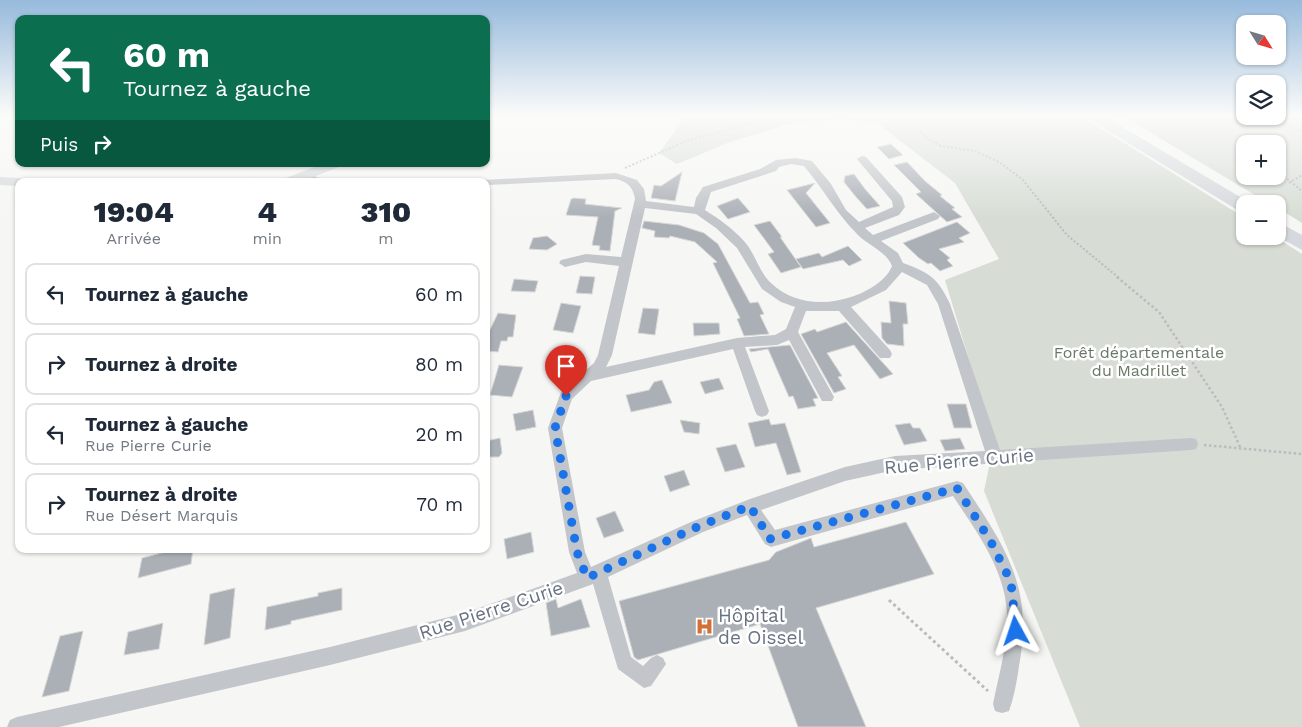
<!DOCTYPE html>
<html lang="fr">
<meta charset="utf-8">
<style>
body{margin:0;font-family:"Work Sans",sans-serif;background:#f2f2f3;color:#1f2937;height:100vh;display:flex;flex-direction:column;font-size:19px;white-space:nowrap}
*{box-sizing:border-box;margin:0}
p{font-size:16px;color:#747a83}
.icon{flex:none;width:28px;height:28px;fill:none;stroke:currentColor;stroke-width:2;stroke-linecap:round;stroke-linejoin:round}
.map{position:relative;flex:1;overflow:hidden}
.panel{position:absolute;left:15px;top:178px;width:475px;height:375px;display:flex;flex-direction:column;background:#fff;border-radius:10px;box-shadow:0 1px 4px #0004}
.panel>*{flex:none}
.top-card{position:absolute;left:15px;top:15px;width:475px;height:152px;border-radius:10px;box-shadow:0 1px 4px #0004;background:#0b6e4f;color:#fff;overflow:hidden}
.needle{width:32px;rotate:127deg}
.fabs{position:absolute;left:1236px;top:15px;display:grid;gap:10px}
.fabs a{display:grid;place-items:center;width:50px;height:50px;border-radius:10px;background:#fff;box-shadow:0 1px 4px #0004;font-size:25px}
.pin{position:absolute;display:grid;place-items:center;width:42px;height:42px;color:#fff;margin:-51px -21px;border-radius:50% 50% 50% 0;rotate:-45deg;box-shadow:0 0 5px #0007}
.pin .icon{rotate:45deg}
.me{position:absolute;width:55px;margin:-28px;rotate:355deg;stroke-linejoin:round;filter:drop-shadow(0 0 4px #0008)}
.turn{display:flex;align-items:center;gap:18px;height:105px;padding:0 25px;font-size:22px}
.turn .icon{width:65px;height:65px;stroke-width:2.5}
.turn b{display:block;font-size:35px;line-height:42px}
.then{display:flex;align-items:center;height:48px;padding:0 25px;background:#0003;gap:10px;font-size:19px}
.eta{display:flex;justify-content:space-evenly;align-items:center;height:85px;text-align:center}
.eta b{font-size:30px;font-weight:800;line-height:35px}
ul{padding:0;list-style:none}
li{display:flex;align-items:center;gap:15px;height:62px;margin:0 10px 8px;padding:0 15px;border:2px solid #e0e1e3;border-radius:10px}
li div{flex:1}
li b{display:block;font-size:19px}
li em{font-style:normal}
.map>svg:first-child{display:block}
.green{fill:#d7ddd5;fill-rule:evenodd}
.building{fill:#abb0b7;stroke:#d8d8d6}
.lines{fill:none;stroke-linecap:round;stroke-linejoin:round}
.path-far2{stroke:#babcbf;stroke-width:2;stroke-dasharray:2 2;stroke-linecap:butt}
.path-far1{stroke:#babcbf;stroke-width:2.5;stroke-dasharray:2.5 2.5;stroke-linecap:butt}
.path{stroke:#babcbf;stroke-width:3;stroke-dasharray:3 3;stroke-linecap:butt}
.minor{fill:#c2c5c9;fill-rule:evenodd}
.major{fill:#d5d8dc;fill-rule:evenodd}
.highway{fill:#d5d8dc;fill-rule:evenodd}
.route{stroke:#1a73e8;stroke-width:9;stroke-dasharray:0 16.2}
.labels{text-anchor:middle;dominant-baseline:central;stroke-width:5;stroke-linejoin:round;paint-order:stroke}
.park-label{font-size:16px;fill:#687a67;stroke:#fff}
.near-street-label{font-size:19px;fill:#687382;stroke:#fff}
.near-poi-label{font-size:19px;fill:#687382;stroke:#fff;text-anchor:start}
</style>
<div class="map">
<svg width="1302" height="727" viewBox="0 0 1302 727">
<rect width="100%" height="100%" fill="#f6f7f4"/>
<g class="green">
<polygon points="686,116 1081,116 1245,218 1245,236 1274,236 1302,254 1302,727 1080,727 984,491 994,443 945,280 999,259 955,183 877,123 842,118 789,124 730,142 677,164 659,153"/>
<path d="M1123,116H1302V223L1278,208V204H1270ZM1245,144H1278V176H1245Z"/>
</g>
<g class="building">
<polygon points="891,144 903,155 889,159 877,147"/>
<polygon points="907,162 925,181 942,195 940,196 955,208 952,209 962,217 947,222 916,194 921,192 894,165"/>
<polygon points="682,172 675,201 651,198 654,185 661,186"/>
<polygon points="854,174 865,189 880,206 867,209 856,197 844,182 845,176"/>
<polygon points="815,183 806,193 830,223 816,227 787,190"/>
<polygon points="574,198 586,199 585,204 622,208 615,211 610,251 599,250 600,246 592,245 598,217 566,215 571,199"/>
<polygon points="738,198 750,212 728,219 717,206"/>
<polygon points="644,221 679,225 704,233 718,244 750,303 758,302 764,314 760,315 769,334 744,336 737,319 740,318 713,263 717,262 695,242 670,236 669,238 654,237 655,231 642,228"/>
<polygon points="770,221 782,237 780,237 801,267 781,273 768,254 774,252 754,225"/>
<polygon points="957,222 970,233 959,238 964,242 939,249 950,258 947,260 953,266 940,271 931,263 928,264 919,258 903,243"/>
<polygon points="547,236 557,244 547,250 529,249 533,238"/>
<polygon points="848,246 862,260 849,266 843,260 803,269 796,259 819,253 822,257"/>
<polygon points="580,276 595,277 592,294 576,293"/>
<polygon points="514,279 538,281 535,292 511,291"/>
<polygon points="889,301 906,303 908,324 903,324 904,346 887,344 882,338 881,322 891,323"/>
<polygon points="561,303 581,306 573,333 553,330"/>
<polygon points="643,308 659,309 655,335 638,333"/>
<polygon points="498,313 516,315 513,337 508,337 507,341 501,341 498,352 486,351 486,338"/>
<polygon points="846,322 893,374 880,379 854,345 827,353 842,376 838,377 846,389 834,393 801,334 815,329 817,332"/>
<polygon points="693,323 719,323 720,334 694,336"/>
<polygon points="790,345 818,398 813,399 816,406 798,409 793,396 789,397 768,349 751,352 749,349"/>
<polygon points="499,365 523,367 512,397 490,395"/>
<polygon points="719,378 724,389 705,394 700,382"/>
<polygon points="662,380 672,403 631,412 626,395 649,390 654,382"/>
<polygon points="947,404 966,404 972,428 954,428"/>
<polygon points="533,410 536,427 516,431 513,414"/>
<polygon points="769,419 771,425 785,423 801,472 787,475 776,443 755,447 748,423"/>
<polygon points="680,420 700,423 699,434 684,432"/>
<polygon points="910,423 913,428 920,428 927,441 904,445 895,425"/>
<polygon points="500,438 502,453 499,457 486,457 486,441"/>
<polygon points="960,438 965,449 945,451 940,440"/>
<polygon points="736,444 745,467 725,472 716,448"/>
<polygon points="684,470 690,485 670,492 664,476"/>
<polygon points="615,511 624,531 604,538 596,518"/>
<polygon points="906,522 934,574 816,608 866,727 798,727 760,624 638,660 634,657 619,601 769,560 776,552 811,538 814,547"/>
<polygon points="531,532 534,552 507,559 504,539"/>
<polygon points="177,549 193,549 191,564 138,578 142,558"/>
<polygon points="235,588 230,638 204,645 210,594"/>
<polygon points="342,588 342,610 291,621 291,624 265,630 267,607 318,596 318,593"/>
<polygon points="556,599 558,608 581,599 590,627 551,636 546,603"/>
<polygon points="163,623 159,649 124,655 128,632"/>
<polygon points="83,631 69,691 42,697 60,636"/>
</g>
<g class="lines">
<g class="path-far2">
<polyline points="907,116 928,139 941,146 975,151 999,162 1022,179 1067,235 1119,278"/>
<polyline points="1208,116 1239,121"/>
<polyline points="1242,116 1239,121 1253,144"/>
<polyline points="1275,116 1280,123 1302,131"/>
<polyline points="1299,116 1302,118"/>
<polyline points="625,168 689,140 780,116"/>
<polyline points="1278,171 1302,191"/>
<polyline points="1289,183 1302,175"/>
</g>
<g class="path-far1">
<polyline points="1117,277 1159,312 1222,407 1241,449"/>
<polyline points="1204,445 1302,454"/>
</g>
<polyline class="path" points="889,600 988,691"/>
<g class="minor">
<path d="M862,156L866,157L902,197L905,207L899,215L865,228L873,235L934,212L940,216L938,219L881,241L898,253L903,263C930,273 938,278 950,304L1000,450L1191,438L1196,439L1198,444L1196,449L1191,450L895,470L845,481L761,510L775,530L957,481L963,483C1005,547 1034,586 1019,666C1017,681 1014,697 1009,711L1002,713L995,711L993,704C999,674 1008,644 1007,613C1005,569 976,531 953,496L771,547L765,544L747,515L703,532L608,577L631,657L643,666L651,658L657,655L663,658L666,664L651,686L644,688L618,669L593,584L465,631L330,665L59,727H7L10,720L17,717L330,647L465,613L577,573L569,552L548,428L561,392L594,363L598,355L619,266L586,262L565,267L559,263L561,260L586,254L621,257L635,199C633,187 628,182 616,179L486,185V181H481L482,180L616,173L637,180L644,189L646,201L694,207L696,198L703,187L760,169L776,160L796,158L812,161L831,184L846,210L859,222L893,207L892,201L857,159ZM791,164L804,166C824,190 836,213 858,235C869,246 886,251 892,266C886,281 868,291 854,296C826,306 794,305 771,283C759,272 755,253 744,241C732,228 719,219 705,210L711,192L776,171L779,167ZM645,208L696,214L716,228L737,248L762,289L781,302L795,307L786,329L775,335L737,338L606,367L612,355ZM902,272L927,285L938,304L985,451L895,456L845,467L750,499L691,522L591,567L585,552L562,428L572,399L591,381L733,349L755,411L757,415L762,417L767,415L769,411L745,347L777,345L789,340L822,401H832L834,397L798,332L806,311H839L880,358H890L892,354L890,350L851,307L886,290Z"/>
<path d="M308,173L325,181C318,182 308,183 303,176Z"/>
</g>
<g class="major">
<polygon points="322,164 341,164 339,167 303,181 284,181 286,178"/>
<polygon points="0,177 19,178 26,181 19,181 19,186 0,185"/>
</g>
<g class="highway">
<polygon points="1084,116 1104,116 1252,204 1245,204 1245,213 1239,211"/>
<polygon points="1278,222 1302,235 1302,250 1277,236"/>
</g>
</g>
<linearGradient id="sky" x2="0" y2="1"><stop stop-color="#97badc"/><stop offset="0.53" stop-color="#fbfbfa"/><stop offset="1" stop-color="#fbfbfa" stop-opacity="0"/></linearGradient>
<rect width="1302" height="218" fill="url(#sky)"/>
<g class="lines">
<polyline class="route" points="566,396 555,428 577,552 587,578 697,527 750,506 770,539 957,488 991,542 1011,582 1016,631"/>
</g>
<defs>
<symbol id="hospital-bare" viewBox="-9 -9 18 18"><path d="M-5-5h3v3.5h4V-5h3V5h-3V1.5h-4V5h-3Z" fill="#d36e37" stroke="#fff" stroke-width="2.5" paint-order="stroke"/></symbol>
</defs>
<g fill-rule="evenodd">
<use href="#hospital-bare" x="692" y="614" width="25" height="25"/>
</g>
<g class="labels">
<g class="park-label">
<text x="1139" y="352">Forêt départementale<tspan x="1139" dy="18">du Madrillet</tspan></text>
</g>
<g class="near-street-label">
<text transform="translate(959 461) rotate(-5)">Rue Pierre Curie</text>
<text transform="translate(491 610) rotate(-18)">Rue Pierre Curie</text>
</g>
<g class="near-poi-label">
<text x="718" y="615">Hôpital<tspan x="718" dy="22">de Oissel</tspan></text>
</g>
</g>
</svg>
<div class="fabs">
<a><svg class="needle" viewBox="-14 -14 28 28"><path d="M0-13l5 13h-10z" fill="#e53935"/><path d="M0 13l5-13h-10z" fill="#747a83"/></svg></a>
<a><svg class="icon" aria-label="layers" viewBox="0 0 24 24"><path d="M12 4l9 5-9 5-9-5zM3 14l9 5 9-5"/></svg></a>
<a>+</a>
<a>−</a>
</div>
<div class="pin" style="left:566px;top:396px;background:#d93025"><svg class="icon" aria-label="arrive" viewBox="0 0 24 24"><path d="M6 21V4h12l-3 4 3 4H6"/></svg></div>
<svg class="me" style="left:1016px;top:631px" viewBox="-20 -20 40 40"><path d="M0-17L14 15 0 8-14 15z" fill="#1a73e8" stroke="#fff" stroke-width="4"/></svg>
<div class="top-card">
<div class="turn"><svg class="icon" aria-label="left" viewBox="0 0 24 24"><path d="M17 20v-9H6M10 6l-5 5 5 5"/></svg><div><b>60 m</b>Tournez à gauche</div></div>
<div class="then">Puis<svg class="icon" aria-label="right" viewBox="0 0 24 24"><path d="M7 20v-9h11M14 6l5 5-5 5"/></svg></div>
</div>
<section class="panel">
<div class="eta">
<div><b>19:04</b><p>Arrivée</p></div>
<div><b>4</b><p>min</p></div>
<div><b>310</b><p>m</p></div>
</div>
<ul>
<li><svg class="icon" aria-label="left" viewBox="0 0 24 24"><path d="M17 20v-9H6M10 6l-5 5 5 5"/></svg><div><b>Tournez à gauche</b></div><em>60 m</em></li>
<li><svg class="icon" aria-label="right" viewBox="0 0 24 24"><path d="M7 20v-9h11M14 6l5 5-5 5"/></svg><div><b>Tournez à droite</b></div><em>80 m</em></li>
<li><svg class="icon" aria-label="left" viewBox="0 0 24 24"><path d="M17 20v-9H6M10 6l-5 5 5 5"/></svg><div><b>Tournez à gauche</b><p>Rue Pierre Curie</p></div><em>20 m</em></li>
<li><svg class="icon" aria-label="right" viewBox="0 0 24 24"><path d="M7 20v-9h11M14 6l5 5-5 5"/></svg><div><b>Tournez à droite</b><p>Rue Désert Marquis</p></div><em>70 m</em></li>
</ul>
</section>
</div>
